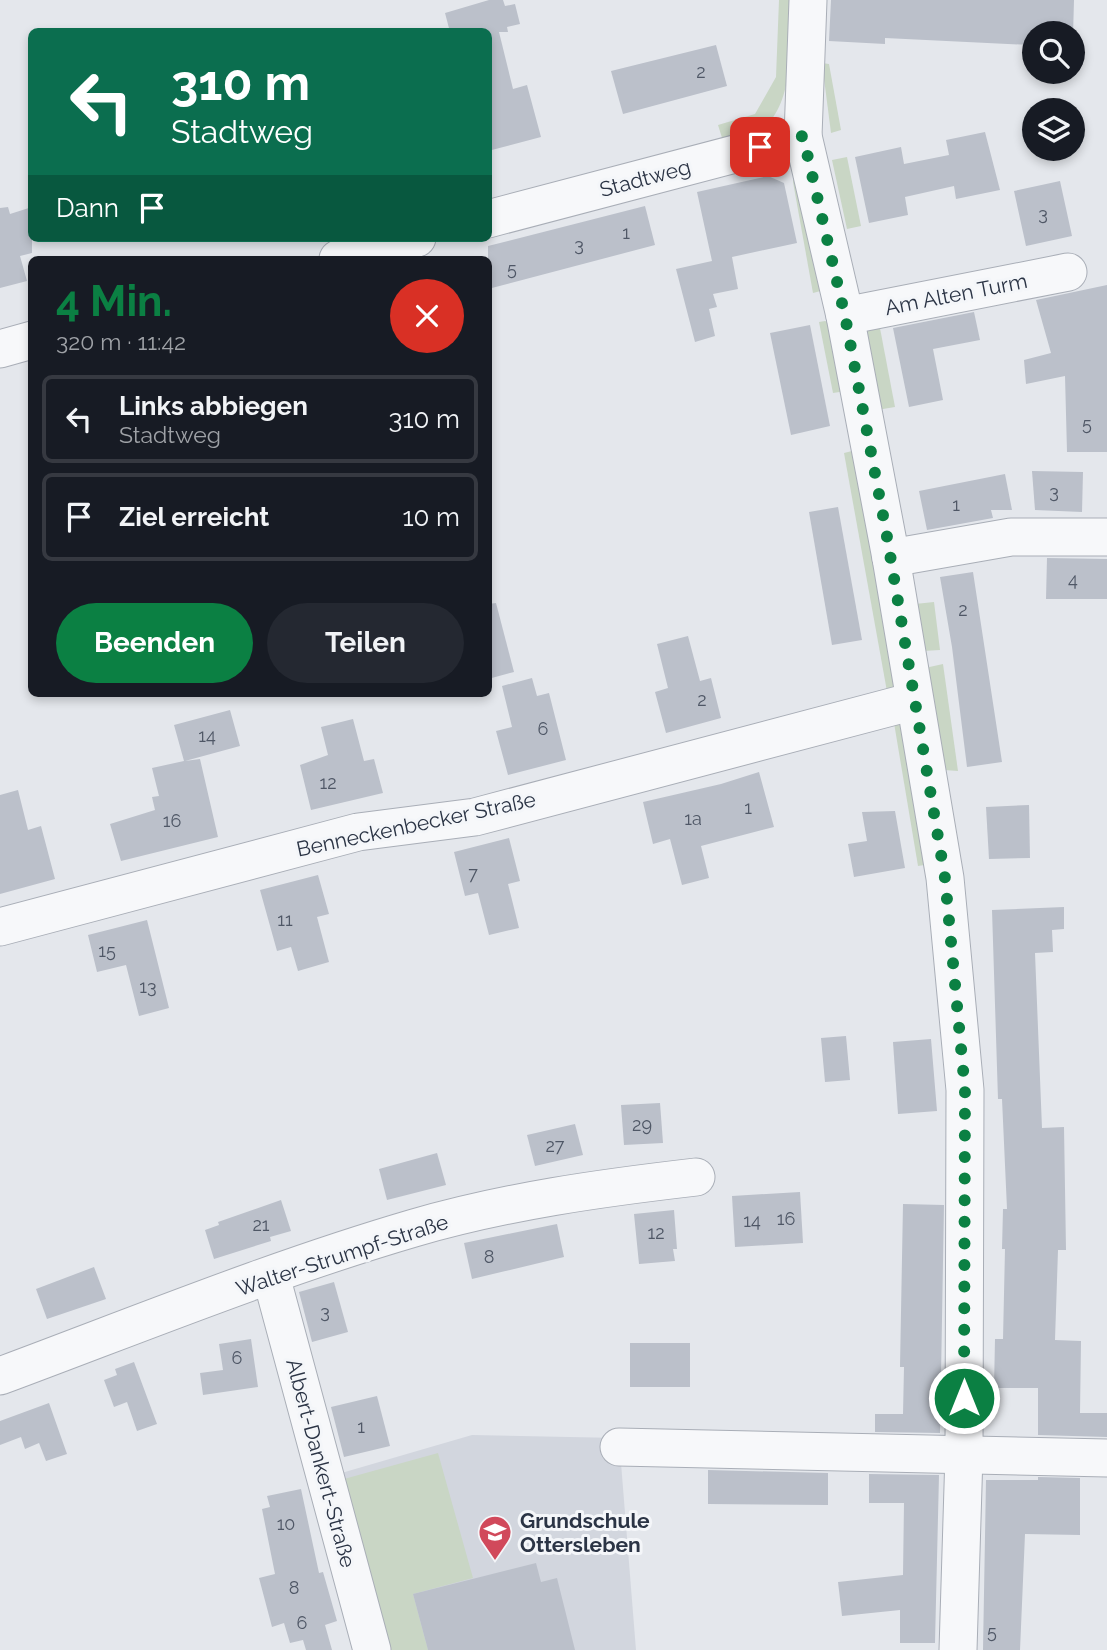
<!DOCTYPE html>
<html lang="de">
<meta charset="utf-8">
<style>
body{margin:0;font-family:Raleway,sans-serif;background:#242831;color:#f1f3f6;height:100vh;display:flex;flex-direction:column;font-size:26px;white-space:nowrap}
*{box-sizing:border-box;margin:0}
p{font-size:23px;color:#9ea1a6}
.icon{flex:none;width:38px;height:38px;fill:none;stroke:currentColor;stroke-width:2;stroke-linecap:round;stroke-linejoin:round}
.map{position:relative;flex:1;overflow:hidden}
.side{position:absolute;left:28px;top:256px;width:464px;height:441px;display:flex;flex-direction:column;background:#171b24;border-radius:10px;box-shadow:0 4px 10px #0003}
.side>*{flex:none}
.banner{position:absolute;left:28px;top:28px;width:464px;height:214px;border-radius:10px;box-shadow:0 4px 10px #0003;background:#0b6e4f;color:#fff;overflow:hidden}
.tools{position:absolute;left:1022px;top:21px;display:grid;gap:14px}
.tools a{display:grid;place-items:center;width:63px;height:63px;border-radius:50%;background:#171b24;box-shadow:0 4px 10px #0003;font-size:35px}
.pin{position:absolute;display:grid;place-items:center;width:60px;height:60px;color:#fff;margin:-30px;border-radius:14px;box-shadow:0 4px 10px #0006}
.me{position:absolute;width:77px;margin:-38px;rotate:0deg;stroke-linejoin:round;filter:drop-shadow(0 0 5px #0008)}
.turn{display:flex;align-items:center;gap:24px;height:147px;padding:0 28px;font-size:32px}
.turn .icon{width:91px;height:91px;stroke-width:2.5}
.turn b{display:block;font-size:49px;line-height:60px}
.then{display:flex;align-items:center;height:66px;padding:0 28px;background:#0003;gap:14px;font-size:26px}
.round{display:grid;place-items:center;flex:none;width:74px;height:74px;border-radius:37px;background:#242831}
.head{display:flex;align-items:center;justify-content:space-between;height:119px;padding:0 28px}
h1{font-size:42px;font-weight:700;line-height:52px;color:#0b8043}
.button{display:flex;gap:14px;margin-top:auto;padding:14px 28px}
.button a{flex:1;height:80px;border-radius:42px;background:#0b8043;color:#fff;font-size:28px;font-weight:700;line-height:80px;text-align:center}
.button a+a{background:#242831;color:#f1f3f6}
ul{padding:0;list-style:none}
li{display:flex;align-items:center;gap:21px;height:88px;margin:0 14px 10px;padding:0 14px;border:4px solid #363941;border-radius:10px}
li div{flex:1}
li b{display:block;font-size:26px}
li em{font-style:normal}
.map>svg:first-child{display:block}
.built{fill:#d2d6de}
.green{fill:#c9d6c5}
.building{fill:#bbc0ca}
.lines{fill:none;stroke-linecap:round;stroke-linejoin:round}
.minor-casing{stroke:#a9aeb7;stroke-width:39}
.minor{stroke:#f7f8fa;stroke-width:37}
.route{stroke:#0b8043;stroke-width:12;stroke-dasharray:0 21.6}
.labels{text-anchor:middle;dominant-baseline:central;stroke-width:6;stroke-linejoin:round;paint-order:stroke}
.number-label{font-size:18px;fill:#4f5766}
.street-label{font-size:21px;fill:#2b3445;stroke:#f4f6f9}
.poi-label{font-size:21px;font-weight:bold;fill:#2b3445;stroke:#f4f6f9;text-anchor:start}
</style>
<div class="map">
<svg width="1107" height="1650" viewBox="0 0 1107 1650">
<rect width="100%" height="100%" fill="#e4e7ec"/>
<polygon class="built" points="472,1435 619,1438 636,1650 385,1650 338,1474"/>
<g class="green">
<path d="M779,0H791C789,40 797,104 760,131C751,138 734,139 723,141L718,125L755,114L776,77Z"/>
<polygon points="822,63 829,64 841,130 831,133"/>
<polygon points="847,157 861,226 847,229 832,160"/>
<polygon points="795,169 828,289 813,293 793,182"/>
<polygon points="825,321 833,324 846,391 833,393 819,322"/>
<polygon points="879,323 895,407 877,410 863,335 867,328"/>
<polygon points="856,450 899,683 888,697 844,453"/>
<polygon points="934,602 940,650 923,651 915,604"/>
<polygon points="943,664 958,771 944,770 925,668"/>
<polygon points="893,717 907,724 931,864 918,866"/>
<polygon points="438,1453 473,1578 413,1594 428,1650 391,1650 344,1479"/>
</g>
<g class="building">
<polygon points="489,0 503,0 505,6 515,4 520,24 507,27 508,32 499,32 513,89 527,85 541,137 488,151 488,32 450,32 445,13"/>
<polygon points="831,0 1074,0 1073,36 1073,33 1034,33 1031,45 885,38 885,44 829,41"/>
<polygon points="716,45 727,86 623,114 611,71"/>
<polygon points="985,132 1000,190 956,199 954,186 905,197 908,215 869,223 855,157 901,147 904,164 949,155 946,140"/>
<polygon points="768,176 784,183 797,243 732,257 738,289 713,294 717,307 709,309 715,336 695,342 676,269 712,261 697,192"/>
<polygon points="1060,181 1072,236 1026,246 1014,191"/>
<polygon points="645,206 655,245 488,289 488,246"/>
<polygon points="8,207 10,214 32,207 32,253 20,256 27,281 0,288 0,208"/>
<polygon points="1107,285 1107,452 1067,452 1065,376 1026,384 1024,360 1051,353 1036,300"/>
<polygon points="974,312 980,340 933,349 943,400 909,407 893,328"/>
<polygon points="810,325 830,426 791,435 770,333"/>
<polygon points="1032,471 1083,472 1082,512 1035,510"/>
<polygon points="1005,474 1012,510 991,510 993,518 927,530 919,491"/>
<polygon points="838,507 862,640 832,645 809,512"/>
<polygon points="1047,558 1107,559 1107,599 1046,599"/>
<polygon points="973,572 1002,762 967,767 952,647 940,577"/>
<polygon points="496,603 514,672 488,679 488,604"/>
<polygon points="688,636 700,681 711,678 721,718 666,733 655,692 668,688 657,644"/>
<polygon points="532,678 537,696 549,693 566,760 508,775 496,731 512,727 502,686"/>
<polygon points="230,710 240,746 185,761 200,759 218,837 121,861 110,824 155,810 152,797 159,796 152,768 184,761 174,725"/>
<polygon points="353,719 364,761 374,759 383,793 311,810 300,765 328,755 321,727"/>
<polygon points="759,772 774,827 701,846 709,878 682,885 670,839 653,844 643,802 721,784"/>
<polygon points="18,790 28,830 41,826 55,879 0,894 0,795"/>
<polygon points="1029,805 1030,858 989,859 986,807"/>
<polygon points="895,811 905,868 854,877 848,844 867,841 862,812"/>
<polygon points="509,838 520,881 508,884 519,928 489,935 478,893 465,896 454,852"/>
<polygon points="318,875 329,914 317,917 329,962 298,971 291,947 277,951 260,890"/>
<polygon points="1064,907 1064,929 1052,930 1053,952 1035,953 1042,1128 1064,1127 1066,1250 1058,1250 1055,1340 1081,1341 1080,1413 1107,1413 1107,1437 1038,1435 1038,1388 994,1388 995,1339 1003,1339 1005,1249 1002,1249 1003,1209 1007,1209 1002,1099 998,1099 992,910"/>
<polygon points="147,920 169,1008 139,1016 126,965 97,972 88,935"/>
<polygon points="846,1036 850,1080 825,1082 821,1038"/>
<polygon points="931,1039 937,1111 898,1114 893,1042"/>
<polygon points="660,1103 663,1143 624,1145 621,1105"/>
<polygon points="575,1124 583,1155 535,1166 527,1135"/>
<polygon points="437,1153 446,1185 387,1200 379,1169"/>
<polygon points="800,1192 803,1243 735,1247 732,1196"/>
<polygon points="281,1200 291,1231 270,1237 271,1241 214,1259 205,1230 219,1225 218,1222"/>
<polygon points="903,1204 944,1205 940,1433 875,1432 875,1414 903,1414 904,1367 900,1367"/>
<polygon points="674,1210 677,1249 673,1249 675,1261 639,1264 634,1214"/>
<polygon points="557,1224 564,1257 472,1279 464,1243"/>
<polygon points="94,1267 106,1299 47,1319 36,1289"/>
<polygon points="334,1282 348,1332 312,1342 299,1292"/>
<polygon points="251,1339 258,1387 203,1395 200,1373 223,1370 219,1344"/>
<rect x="630" y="1343" width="60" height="44"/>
<polygon points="134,1362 157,1424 137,1431 127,1402 114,1407 104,1380 117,1375 115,1369"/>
<polygon points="377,1396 390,1446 344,1457 331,1407"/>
<polygon points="49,1403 67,1454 46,1461 39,1443 25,1449 21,1437 0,1445 0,1421"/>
<polygon points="708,1470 828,1473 828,1505 708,1504"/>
<polygon points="869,1474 939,1475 935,1643 900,1643 900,1610 842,1616 838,1582 903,1575 904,1503 869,1503"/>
<polygon points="1038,1477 1080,1478 1080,1535 1025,1534 1020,1650 983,1650 986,1480 1038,1480"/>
<polygon points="301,1489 319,1573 323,1572 337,1621 325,1625 332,1650 306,1650 303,1640 290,1643 284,1623 272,1627 259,1578 275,1574 262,1509 270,1507 267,1496"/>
<polygon points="536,1563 541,1582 557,1578 575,1650 428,1650 413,1594"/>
</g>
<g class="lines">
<defs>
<g id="minor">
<polyline points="808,0 803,136 845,316 891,558 945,878 965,1090 964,1454 958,1650"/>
<polyline points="488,219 803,136"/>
<polyline points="338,259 417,238"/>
<polyline points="845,316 1068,272"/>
<polyline points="0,349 32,340"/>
<polyline points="891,558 1011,537 1107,537"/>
<polyline points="0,927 358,832 475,817 914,701"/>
<polyline points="271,1276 372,1650"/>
<path d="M0,1376C137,1325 274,1269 414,1228C507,1201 601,1188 696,1177"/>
<polyline points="619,1447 1107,1458"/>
</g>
</defs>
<use href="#minor" class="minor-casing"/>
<use href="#minor" class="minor"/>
</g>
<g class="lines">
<polyline class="route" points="760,147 803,136 845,316 886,531 945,878 965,1090 964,1398"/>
</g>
<defs>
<symbol id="school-pin" viewBox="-11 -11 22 30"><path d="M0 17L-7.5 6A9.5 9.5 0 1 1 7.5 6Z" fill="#d1495b" stroke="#f4f6f9"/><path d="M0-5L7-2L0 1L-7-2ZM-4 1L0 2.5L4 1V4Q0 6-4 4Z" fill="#fff"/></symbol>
</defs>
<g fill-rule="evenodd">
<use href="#school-pin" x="476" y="1513" width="38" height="52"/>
</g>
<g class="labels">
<g class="number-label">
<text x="701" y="71">2</text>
<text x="1043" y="213">3</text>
<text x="626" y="232">1</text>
<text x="579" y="244">3</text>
<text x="512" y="268">5</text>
<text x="1087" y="423">5</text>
<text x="1054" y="491">3</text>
<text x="956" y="504">1</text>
<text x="1073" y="579">4</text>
<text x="963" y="609">2</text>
<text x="702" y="699">2</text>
<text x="543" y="728">6</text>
<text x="207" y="735">14</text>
<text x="328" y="782">12</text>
<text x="748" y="807">1</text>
<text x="693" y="818">1a</text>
<text x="172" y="820">16</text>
<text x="473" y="873">7</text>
<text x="285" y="919">11</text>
<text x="107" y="950">15</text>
<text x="148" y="986">13</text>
<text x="642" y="1124">29</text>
<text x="555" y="1145">27</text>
<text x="786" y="1218">16</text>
<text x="752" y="1220">14</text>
<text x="261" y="1224">21</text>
<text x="656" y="1232">12</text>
<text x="489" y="1256">8</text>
<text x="325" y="1311">3</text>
<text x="237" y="1357">6</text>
<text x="361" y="1426">1</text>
<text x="286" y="1523">10</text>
<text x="294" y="1587">8</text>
<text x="302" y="1622">6</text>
<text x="992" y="1631">5</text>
</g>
<g class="street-label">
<text transform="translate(645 178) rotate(-15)">Stadtweg</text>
<text transform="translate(956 294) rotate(-11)">Am Alten Turm</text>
<text transform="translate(416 824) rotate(-12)">Benneckenbecker Straße</text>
<text transform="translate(342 1255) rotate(-18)">Walter-Strumpf-Straße</text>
<text transform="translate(321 1463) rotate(75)">Albert-Dankert-Straße</text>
</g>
<g class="poi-label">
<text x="520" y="1520">Grundschule<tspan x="520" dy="24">Ottersleben</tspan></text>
</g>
</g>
</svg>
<div class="tools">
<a><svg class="icon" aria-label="search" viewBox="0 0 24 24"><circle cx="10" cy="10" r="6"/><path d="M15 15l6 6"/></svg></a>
<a><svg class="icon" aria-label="layers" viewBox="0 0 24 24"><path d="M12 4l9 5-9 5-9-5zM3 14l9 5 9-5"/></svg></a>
</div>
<div class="pin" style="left:760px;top:147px;background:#d93025"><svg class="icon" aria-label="arrive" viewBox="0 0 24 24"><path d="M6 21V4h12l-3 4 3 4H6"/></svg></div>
<svg class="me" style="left:964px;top:1398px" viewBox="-20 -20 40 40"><circle r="17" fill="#0b8043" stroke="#fff" stroke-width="3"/><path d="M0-11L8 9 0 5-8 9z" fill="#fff"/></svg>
<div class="banner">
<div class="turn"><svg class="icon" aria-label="left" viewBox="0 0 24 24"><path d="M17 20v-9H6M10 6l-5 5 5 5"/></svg><div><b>310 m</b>Stadtweg</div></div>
<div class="then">Dann<svg class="icon" aria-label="arrive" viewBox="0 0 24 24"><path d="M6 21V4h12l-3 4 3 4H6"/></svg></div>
</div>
<section class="side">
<div class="head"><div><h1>4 Min.</h1><p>320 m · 11:42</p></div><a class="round" style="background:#d93025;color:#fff"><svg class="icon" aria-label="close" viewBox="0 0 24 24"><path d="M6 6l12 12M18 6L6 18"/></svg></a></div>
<ul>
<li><svg class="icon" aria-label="left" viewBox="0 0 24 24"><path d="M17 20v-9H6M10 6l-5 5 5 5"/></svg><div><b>Links abbiegen</b><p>Stadtweg</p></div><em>310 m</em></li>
<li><svg class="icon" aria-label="arrive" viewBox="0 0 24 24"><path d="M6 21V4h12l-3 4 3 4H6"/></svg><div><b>Ziel erreicht</b></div><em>10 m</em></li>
</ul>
<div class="button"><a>Beenden</a><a>Teilen</a></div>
</section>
</div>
